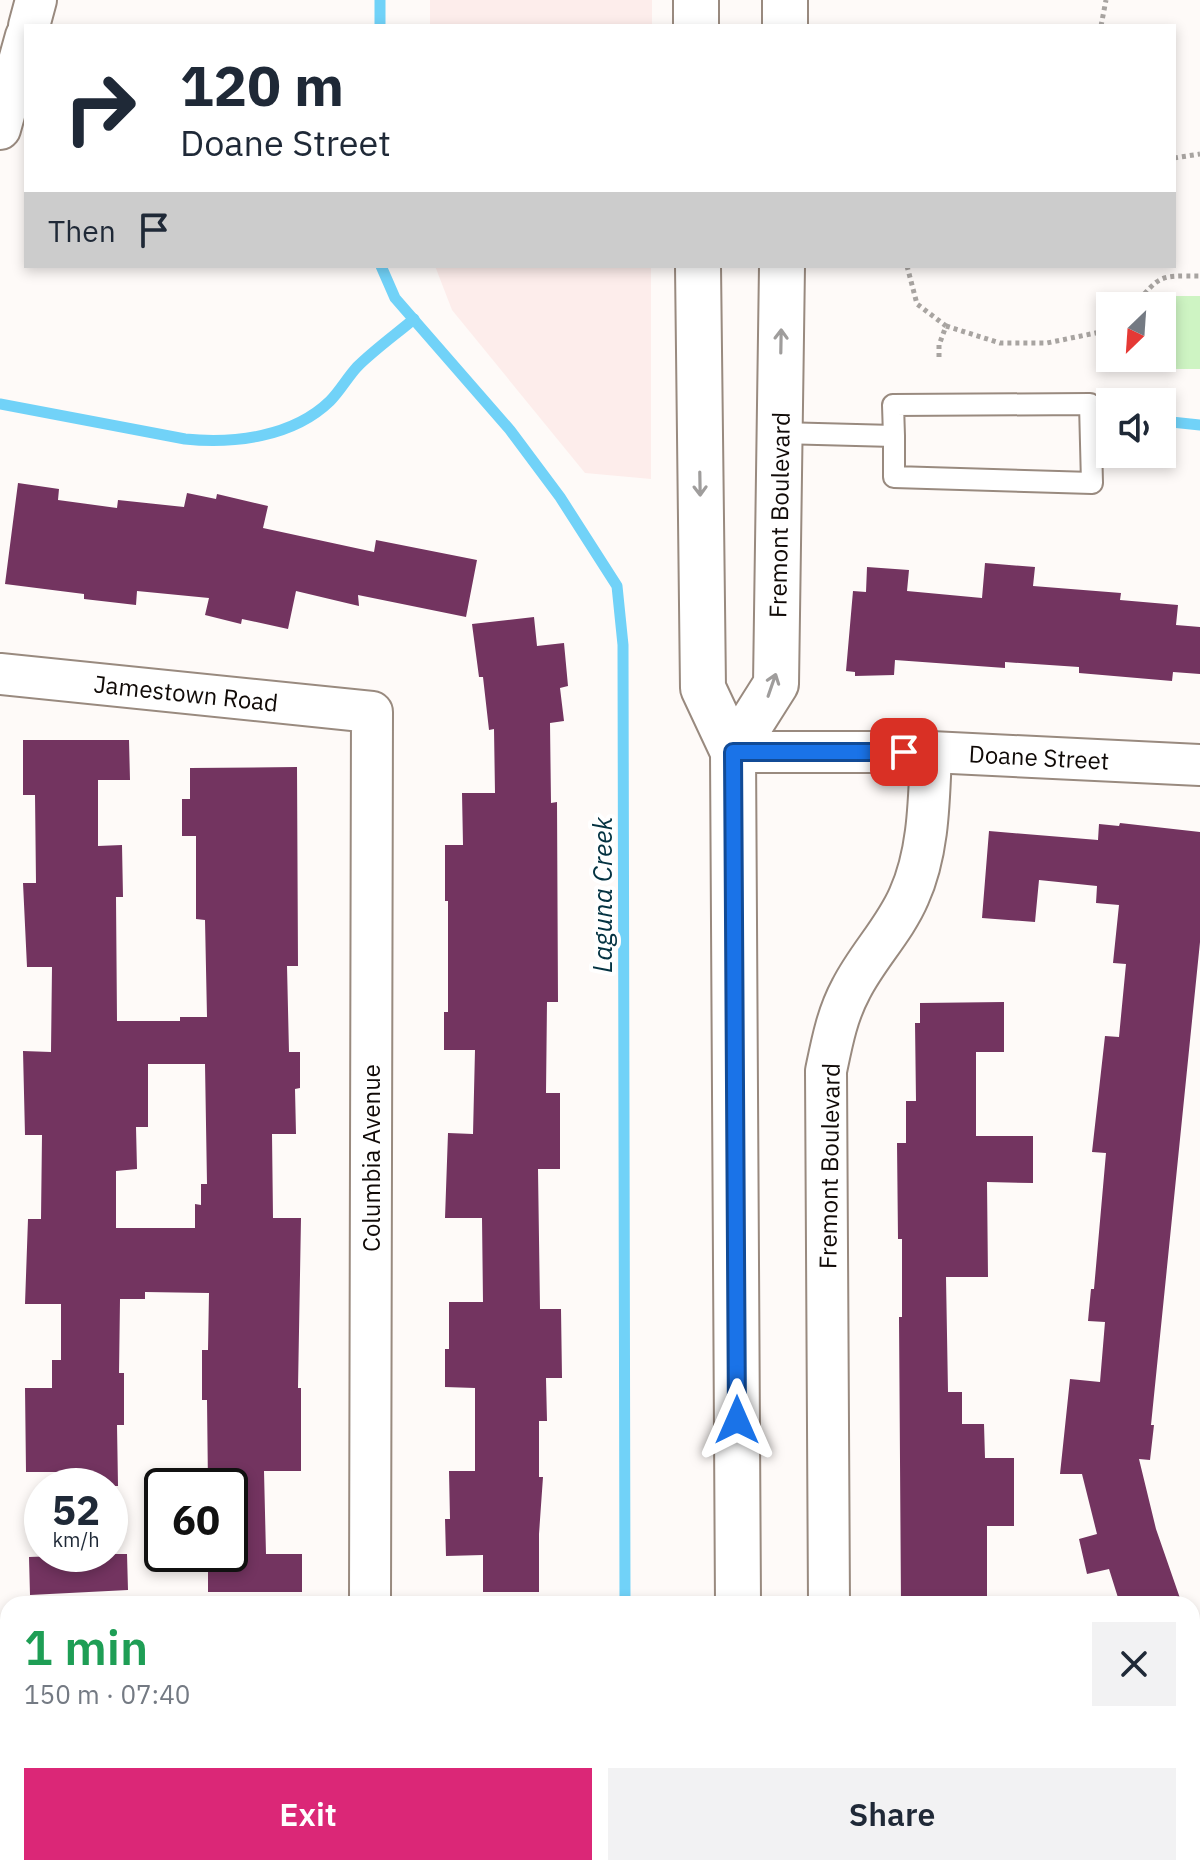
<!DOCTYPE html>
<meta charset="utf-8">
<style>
body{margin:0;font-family:"IBM Plex Sans",sans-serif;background:#f2f2f3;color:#1f2937;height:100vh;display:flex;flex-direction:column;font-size:30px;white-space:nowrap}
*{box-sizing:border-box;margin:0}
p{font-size:26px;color:#747a83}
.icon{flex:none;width:44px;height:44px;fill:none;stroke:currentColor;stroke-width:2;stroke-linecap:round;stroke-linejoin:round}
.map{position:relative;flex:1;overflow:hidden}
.sheet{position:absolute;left:0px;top:1596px;width:1200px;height:280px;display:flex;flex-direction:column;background:#fff;border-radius:24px 24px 0 0;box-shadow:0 4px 12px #0003}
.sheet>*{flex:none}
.top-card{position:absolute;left:24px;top:24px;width:1152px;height:244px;border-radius:0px;box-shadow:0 4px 12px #0003;background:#fff;color:#1f2937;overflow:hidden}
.needle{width:52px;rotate:205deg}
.controls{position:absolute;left:1096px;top:292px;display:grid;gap:16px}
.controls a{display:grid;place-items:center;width:80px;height:80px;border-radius:0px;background:#fff;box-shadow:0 4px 12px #0003;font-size:40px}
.speed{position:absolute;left:24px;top:1468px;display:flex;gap:16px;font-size:40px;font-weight:700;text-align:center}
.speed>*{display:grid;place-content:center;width:104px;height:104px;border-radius:50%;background:#fff;box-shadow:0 4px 12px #0003;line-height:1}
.speed small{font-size:20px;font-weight:400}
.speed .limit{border:4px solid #111;border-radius:12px;background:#fff;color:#111}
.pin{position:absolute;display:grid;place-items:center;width:68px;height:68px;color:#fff;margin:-34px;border-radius:16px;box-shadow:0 4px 12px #0006}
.me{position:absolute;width:88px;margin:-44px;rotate:0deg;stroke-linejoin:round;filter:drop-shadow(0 0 6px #0008)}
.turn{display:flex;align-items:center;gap:28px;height:168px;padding:0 24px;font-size:36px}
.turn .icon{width:104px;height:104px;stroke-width:2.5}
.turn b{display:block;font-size:56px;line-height:68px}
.then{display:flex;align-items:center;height:76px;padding:0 24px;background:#0003;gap:16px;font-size:30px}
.round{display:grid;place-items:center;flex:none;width:84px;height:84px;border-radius:0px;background:#f2f2f3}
.summary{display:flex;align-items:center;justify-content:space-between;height:136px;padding:0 24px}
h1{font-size:48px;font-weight:600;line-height:60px;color:#1e9e55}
.primary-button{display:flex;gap:16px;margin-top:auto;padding:16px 24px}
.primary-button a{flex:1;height:92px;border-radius:0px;background:#db2777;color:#fff;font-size:32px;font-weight:600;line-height:92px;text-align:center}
.primary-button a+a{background:#f2f2f3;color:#1f2937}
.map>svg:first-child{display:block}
.commercial{fill:#fdedeb}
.green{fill:#cef4c3}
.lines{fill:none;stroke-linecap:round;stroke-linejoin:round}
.stream{stroke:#71d2f8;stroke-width:11}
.building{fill:#733460;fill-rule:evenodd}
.service-casing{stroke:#998a7f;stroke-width:24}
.minor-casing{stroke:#998a7f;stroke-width:44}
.primary-casing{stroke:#998a7f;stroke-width:48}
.path{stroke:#a8a4a1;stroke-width:5;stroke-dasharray:4 4;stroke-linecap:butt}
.service{stroke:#fff;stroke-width:20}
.minor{stroke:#fff;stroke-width:40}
.primary{stroke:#fff;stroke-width:44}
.oneway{stroke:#9f9d9c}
.route-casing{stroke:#114b97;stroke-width:20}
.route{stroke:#1a73e8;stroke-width:14}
.labels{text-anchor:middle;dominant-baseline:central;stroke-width:8;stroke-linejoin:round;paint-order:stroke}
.street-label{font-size:24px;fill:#100a07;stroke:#fff}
.water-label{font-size:26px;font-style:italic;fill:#033241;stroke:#fff}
</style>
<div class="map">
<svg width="1200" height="1876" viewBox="0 0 1200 1876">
<rect width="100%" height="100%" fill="#fefaf8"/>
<g class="commercial">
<rect x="430" y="0" width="222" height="26"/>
<polygon points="435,266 651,266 651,479 585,473 452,310"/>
</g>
<rect class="green" x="1161" y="296" width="39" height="73"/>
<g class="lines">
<g class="stream">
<polyline points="380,26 380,0"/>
<polyline points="381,266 395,298 510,430 560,497 617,586 623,645 625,1604"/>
<path d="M0,404L185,439C234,444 293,437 330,401C340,391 347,378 357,367C374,350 395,335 414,319"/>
<polyline points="1162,421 1200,425"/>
<polyline points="626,1868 626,1876"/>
</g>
</g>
<g class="building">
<polygon points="18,483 59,489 58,500 117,508 118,500 184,507 187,493 216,499 217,494 268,506 263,528 374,552 376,540 477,560 466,617 358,595 359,606 296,591 288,629 242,619 241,624 205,615 209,598 137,591 136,605 84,599 84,594 5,584"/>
<polygon points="985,563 1035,567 1033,586 1121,593 1120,600 1178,605 1176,625 1200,627 1200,674 1173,672 1172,681 1079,673 1079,667 1005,662 1005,668 895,660 894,675 855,676 855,672 846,671 853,591 866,592 867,567 909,570 907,591 982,598"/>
<polygon points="534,617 537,646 564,643 568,686 560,688 564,721 550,723 551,803 557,802 558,1002 547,1002 546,1093 560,1093 560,1169 538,1169 540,1309 561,1309 562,1378 546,1378 547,1421 539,1421 539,1477 543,1477 539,1534 539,1592 483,1592 483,1555 446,1556 445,1519 450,1519 449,1471 475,1471 475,1388 445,1387 445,1349 449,1349 449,1302 483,1302 482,1218 445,1218 448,1133 473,1134 475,1050 444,1050 444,1012 448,1012 448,901 445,901 445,845 463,845 462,793 495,793 494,729 489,730 483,677 479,677 472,624"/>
<path d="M23,740H129L130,780H98V846L122,845L123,897H116L117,1021H180V1017H207L205,920L196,919V836H182V799H190V768L297,767L298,966H287L289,1052H300V1088L295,1089L296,1134H272L273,1218H301L298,1388H301V1471H264L266,1554H302V1592H208V1554H230V1486H208L207,1400H202V1350H208L209,1293L145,1292V1299H120L119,1373H124V1425H117L118,1486H62V1472H26L25,1388H52V1360H61V1304H25L28,1219H41L42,1135H25L23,1051L51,1052L52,967H27L23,883H36L35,795H23ZM148,1064H205L207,1184H201V1205L195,1204V1228H116V1171L137,1169L136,1127H148Z"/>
<polygon points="1120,823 1200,832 1200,942 1151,1425 1154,1425 1150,1460 1139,1459 1156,1529 1182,1604 1120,1604 1109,1569 1087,1574 1079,1539 1097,1534 1082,1474 1060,1474 1070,1379 1100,1382 1105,1322 1088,1321 1091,1289 1094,1289 1106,1153 1092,1152 1105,1036 1119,1037 1126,964 1113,963 1119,905 1096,903 1097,886 1039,880 1035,922 982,918 989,831 1098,840 1099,824 1119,826"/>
<polygon points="1004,1002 1004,1052 976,1052 976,1136 1033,1136 1033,1183 987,1182 988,1277 946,1277 948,1392 962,1392 962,1424 984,1424 985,1458 1014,1458 1014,1526 987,1526 987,1604 901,1604 899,1317 902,1317 902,1239 898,1239 897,1143 906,1143 906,1101 916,1101 915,1023 920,1023 920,1003"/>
<polygon points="58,1554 127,1554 128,1590 30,1595 29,1557 58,1556"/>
</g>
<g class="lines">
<defs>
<polyline id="service" points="780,433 894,436 893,405 1090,404 1092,483 894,477 894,436"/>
<g id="minor">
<polyline points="29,26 36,0"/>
<polyline points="0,129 26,36"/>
<polyline points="0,674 372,712 370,1604"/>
<polyline points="733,752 931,752 1200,765"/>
<path d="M829,1604L826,1071C832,1042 837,1015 851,989C867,957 895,929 909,896C929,852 929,799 931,752"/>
<polyline points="830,1868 830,1876"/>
<polyline points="369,1876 369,1868"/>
</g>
<g id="primary">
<polyline points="696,0 696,26"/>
<polyline points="785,26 785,0"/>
<polyline points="698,266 703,688 733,752 738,1604"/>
<polyline points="733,752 776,684 782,266"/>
<polyline points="739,1868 739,1876"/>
</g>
</defs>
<use href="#service" class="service-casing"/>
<use href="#minor" class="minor-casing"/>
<use href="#primary" class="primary-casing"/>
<g class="path">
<polyline points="1101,26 1106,0"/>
<polyline points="1174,158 1200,154"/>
<polyline points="907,266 917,304 946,326 939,345 939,357"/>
<path d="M1134,306C1161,274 1159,276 1200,276"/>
<polyline points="946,326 1000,343 1047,343 1110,330"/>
</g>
<use href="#service" class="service"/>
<use href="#minor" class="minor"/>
<use href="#primary" class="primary"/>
</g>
<defs><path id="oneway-shaft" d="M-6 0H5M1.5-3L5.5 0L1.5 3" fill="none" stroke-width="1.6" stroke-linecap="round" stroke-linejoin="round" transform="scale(2)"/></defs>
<g class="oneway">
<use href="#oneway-shaft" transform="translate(781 341) rotate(-89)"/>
<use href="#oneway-shaft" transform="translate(700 484) rotate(89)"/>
<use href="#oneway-shaft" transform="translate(772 685) rotate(-71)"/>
</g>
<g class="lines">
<defs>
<polyline id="route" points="737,1420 733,752 904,752"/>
</defs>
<use href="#route" class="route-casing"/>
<use href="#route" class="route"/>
</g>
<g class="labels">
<g class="street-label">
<text transform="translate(779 515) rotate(-89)">Fremont Boulevard</text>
<text transform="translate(186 693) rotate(6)">Jamestown Road</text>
<text transform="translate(1039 757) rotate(3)">Doane Street</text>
<text transform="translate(371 1158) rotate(-90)">Columbia Avenue</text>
<text transform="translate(829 1166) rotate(-89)">Fremont Boulevard</text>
</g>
<g class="water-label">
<text transform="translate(602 895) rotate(-90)">Laguna Creek</text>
</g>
</g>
</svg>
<div class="controls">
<a><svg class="needle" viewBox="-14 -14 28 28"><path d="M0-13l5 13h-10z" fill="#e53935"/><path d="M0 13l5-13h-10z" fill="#747a83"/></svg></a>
<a><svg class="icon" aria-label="sound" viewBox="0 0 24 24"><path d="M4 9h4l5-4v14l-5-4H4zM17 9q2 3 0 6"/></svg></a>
</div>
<div class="speed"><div>52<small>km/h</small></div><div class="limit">60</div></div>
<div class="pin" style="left:904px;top:752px;background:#d93025"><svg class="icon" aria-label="arrive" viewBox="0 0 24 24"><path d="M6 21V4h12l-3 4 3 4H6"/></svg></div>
<svg class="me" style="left:737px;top:1420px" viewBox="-20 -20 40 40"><path d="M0-17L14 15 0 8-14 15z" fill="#1a73e8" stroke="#fff" stroke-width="4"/></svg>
<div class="top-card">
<div class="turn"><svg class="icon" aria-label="right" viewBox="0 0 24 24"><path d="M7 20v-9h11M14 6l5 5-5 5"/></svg><div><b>120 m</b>Doane Street</div></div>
<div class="then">Then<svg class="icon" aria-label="arrive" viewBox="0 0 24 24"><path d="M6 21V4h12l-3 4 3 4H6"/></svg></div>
</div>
<section class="sheet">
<div class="summary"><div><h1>1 min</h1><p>150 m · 07:40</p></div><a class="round"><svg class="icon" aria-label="close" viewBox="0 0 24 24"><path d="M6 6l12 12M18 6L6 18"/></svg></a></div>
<div class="primary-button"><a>Exit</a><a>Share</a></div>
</section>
</div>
